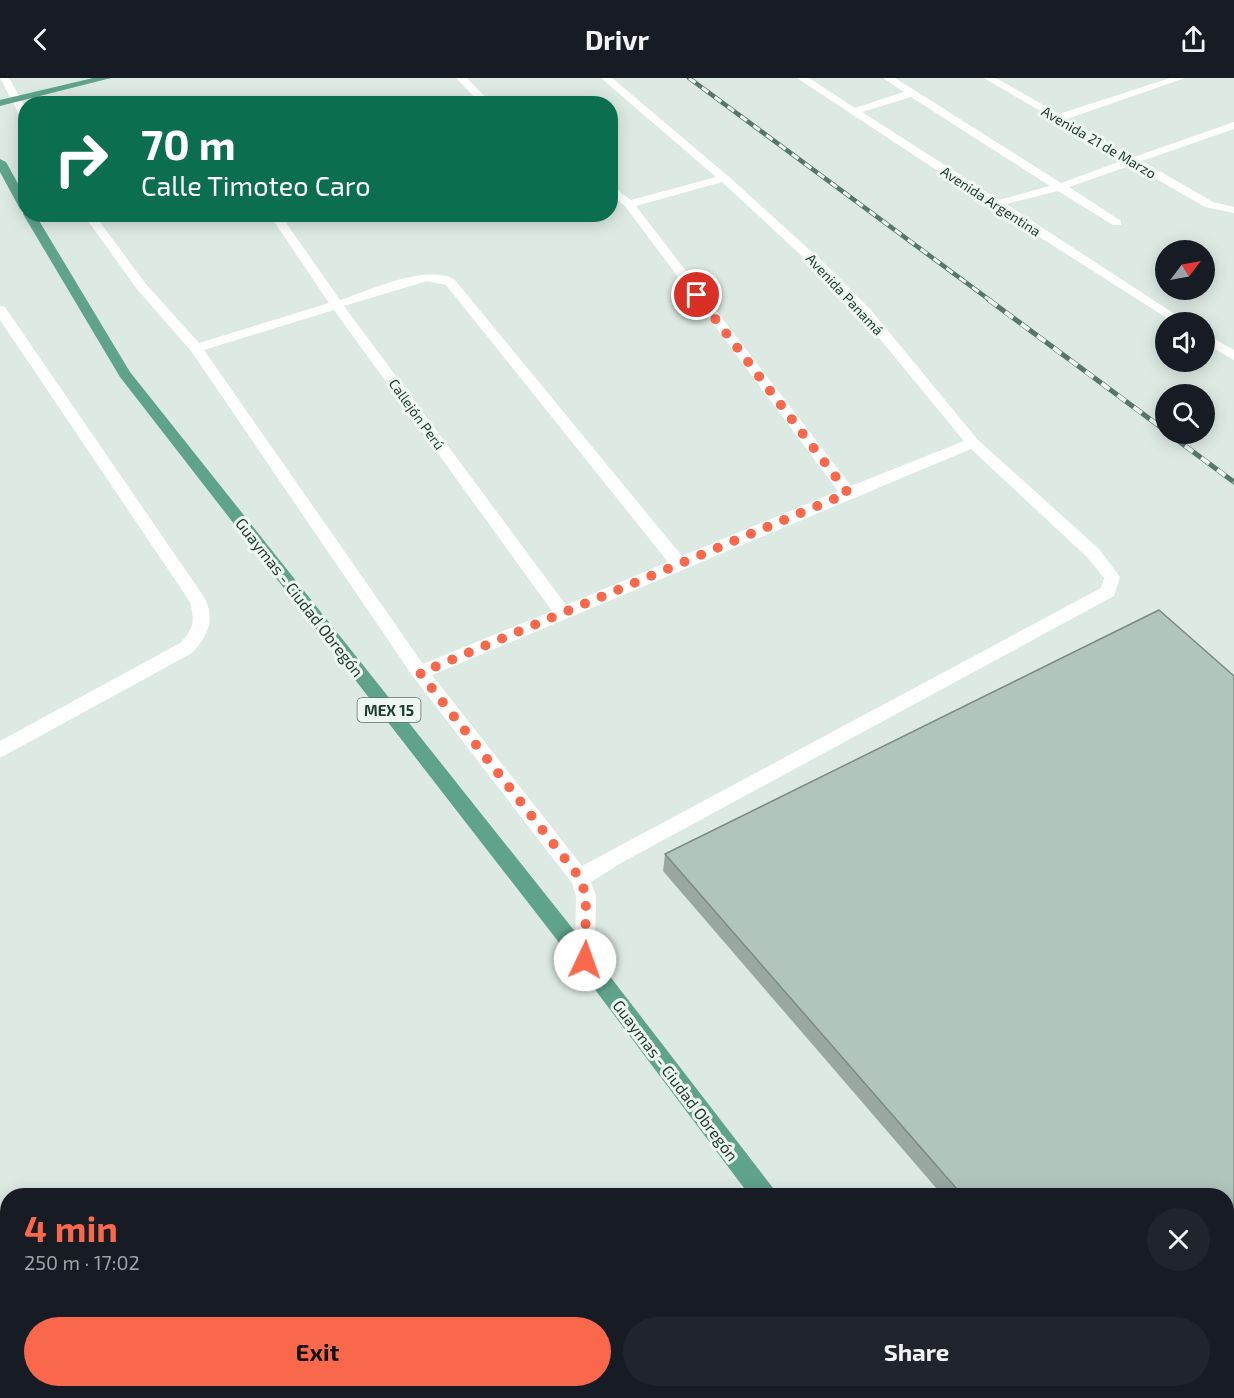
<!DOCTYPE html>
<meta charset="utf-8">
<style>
body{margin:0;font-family:"Exo 2",sans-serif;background:#20242c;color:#f1f3f6;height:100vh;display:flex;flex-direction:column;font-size:22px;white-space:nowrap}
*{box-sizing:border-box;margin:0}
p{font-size:20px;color:#9ea1a6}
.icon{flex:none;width:33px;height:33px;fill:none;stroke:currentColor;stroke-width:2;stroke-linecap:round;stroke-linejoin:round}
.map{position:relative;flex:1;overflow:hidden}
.details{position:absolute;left:0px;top:1110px;width:1234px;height:210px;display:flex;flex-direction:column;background:#171b24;border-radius:24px 24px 0 0;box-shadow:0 3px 15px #0003}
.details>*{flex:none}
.banner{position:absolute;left:18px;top:18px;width:600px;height:126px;border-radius:24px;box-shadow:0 3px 15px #0003;background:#0b6e4f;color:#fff;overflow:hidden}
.needle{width:39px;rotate:58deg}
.controls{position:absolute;left:1155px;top:162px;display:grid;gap:12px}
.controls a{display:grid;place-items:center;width:60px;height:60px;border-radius:50%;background:#171b24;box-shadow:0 3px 15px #0003;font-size:30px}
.pin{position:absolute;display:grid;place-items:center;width:51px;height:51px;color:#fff;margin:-26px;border:3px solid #fff;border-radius:50%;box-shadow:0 2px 6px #0007}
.me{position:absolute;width:66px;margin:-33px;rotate:3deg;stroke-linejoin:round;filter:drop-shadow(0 0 4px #0008)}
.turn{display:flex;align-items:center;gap:21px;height:126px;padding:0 24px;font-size:27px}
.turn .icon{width:78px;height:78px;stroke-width:2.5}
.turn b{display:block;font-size:42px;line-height:51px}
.round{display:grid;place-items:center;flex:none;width:63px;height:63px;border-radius:32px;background:#20242c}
.summary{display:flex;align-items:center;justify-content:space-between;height:102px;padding:0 24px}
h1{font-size:36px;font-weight:700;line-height:45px;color:#fa684b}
.button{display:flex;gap:12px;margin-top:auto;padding:12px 24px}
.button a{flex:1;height:69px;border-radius:36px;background:#fa684b;color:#111;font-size:24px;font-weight:700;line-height:69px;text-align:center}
.button a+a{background:#20242c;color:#f1f3f6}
header{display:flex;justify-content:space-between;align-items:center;height:78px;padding:0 24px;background:#171b24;font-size:27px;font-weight:700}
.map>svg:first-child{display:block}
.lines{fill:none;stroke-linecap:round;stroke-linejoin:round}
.minor{fill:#fff;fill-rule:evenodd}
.major{fill:#5fa38c;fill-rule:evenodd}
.rail-far1-casing{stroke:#58776c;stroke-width:4.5}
.rail-casing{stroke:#58776c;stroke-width:5}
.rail-far1{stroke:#eef7f1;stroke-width:3;stroke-dasharray:8;stroke-linecap:butt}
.rail{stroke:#eef7f1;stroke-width:4;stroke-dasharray:10;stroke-linecap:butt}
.wall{fill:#99a9a2}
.building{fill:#b2c5bc;stroke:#7d8a84;stroke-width:1.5}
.route{stroke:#fa684b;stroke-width:10;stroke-dasharray:0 18}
.labels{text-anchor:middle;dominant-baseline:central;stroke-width:6;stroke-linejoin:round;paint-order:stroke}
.far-street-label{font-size:14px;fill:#1e3a31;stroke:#eef7f1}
.shield{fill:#eef7f1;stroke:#5c736b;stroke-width:1.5}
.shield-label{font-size:15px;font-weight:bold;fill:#1e3a31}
.street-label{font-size:16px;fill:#1e3a31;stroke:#eef7f1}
</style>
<header><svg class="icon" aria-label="back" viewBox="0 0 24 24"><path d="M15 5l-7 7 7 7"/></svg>Drivr<svg class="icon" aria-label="share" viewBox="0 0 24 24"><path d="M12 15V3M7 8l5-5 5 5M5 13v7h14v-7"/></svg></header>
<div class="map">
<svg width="1234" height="1320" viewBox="0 0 1234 1320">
<rect width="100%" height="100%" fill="#ddeae3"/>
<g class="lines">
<g class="minor">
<polygon points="0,0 9,0 26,30 26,43 21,40"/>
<polygon points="456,0 467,0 492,26 481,26"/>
<path d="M601,0H612L728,98L823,184L870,231L978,362L1099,471L1120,499L1114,518L621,785L591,804L596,818L595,882L592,889L585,892L578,889L575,882L576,818L572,805L414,600L191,273L137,211L83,136H94L145,205L199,265L329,225L269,136H280L340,222C371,212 424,186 454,201L682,478L838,413L625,128L610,116V107L631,122L716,99ZM722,104L815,190L860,237L964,363L851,408L636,128ZM427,203L446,207L668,484L566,527L344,228ZM334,232L552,533L423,586L204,272ZM971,371L1087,479L1104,500L1101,510L582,788L432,597Z"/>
<path d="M797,0H809L855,30L904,14L883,0H895L1061,105L1124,82L984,0H996L1059,36L1170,0H1185L1067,41L1134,79L1234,44V51L1142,83L1213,124L1234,129V135L1205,129L1132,87L1069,109L1121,143V147H1113L1058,113L1006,126L1187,244H1173L991,128ZM911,19L1050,108L999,122L862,34Z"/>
<path d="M0,228L5,229L204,519C216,541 208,558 192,575L0,680V663L180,565C194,551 195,543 190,524L0,242Z"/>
<polygon points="1204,255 1234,272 1234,282 1204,265"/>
</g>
<g class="major">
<polygon points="93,0 111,0 0,28 0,22"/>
<polygon points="0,81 6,84 26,120 26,136 35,136 130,294 592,875 773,1110 777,1118 750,1118 578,889 120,299 23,136 24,134 20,131 0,94"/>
<polygon points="901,1312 929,1312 932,1320 904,1320"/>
</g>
<defs>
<polyline id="rail-far1" points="689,0 991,223"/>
<g id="rail">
<polyline points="989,222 1166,353"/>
<polyline points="1169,356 1234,404"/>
</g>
</defs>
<use href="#rail-far1" class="rail-far1-casing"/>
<use href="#rail" class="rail-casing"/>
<use href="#rail-far1" class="rail-far1"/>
<use href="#rail" class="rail"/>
</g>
<polygon class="wall" points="1159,532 1234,598 1234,1320 1118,1320 1111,1312 1227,1312 1227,1118 943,1118 663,793 665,776"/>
<polygon class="building" points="1159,532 1234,598 1234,1320 1140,1320 1133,1312 1227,1312 1227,1118 963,1118 665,776"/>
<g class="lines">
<polyline class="route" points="585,882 586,818 580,800 420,595 848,415 697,217"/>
</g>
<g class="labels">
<g class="far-street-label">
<text transform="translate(1099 64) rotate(30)">Avenida 21 de Marzo</text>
<text transform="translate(991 123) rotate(33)">Avenida Argentina</text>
<text transform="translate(845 216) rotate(47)">Avenida Panamá</text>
<text transform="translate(417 336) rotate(54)">Callejón Perú</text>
</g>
<rect class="shield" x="357.5" y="620" width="63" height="24" rx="4.5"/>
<g class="shield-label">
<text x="389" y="632">MEX 15</text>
</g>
<g class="street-label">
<text transform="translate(300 519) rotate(52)">Guaymas - Ciudad Obregón</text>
<text transform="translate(676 1002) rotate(53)">Guaymas - Ciudad Obregón</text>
</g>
</g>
</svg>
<div class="controls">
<a><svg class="needle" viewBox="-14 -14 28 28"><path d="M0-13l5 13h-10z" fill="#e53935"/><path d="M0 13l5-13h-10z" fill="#9ea1a6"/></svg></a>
<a><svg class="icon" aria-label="sound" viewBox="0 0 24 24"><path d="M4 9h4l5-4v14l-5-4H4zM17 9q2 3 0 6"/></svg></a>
<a><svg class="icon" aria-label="search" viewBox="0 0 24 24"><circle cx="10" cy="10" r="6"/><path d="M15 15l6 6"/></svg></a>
</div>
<div class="pin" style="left:697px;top:217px;background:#d93025"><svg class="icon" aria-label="arrive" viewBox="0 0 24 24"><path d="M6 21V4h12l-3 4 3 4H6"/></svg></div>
<svg class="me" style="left:585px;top:882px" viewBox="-20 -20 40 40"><circle r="19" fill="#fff"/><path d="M0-13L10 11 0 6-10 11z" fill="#fa684b"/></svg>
<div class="banner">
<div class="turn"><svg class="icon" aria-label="right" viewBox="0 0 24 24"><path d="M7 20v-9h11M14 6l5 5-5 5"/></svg><div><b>70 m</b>Calle Timoteo Caro</div></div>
</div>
<section class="details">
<div class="summary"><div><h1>4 min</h1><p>250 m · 17:02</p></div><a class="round"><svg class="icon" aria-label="close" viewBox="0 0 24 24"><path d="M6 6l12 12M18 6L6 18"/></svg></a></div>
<div class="button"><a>Exit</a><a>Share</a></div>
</section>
</div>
